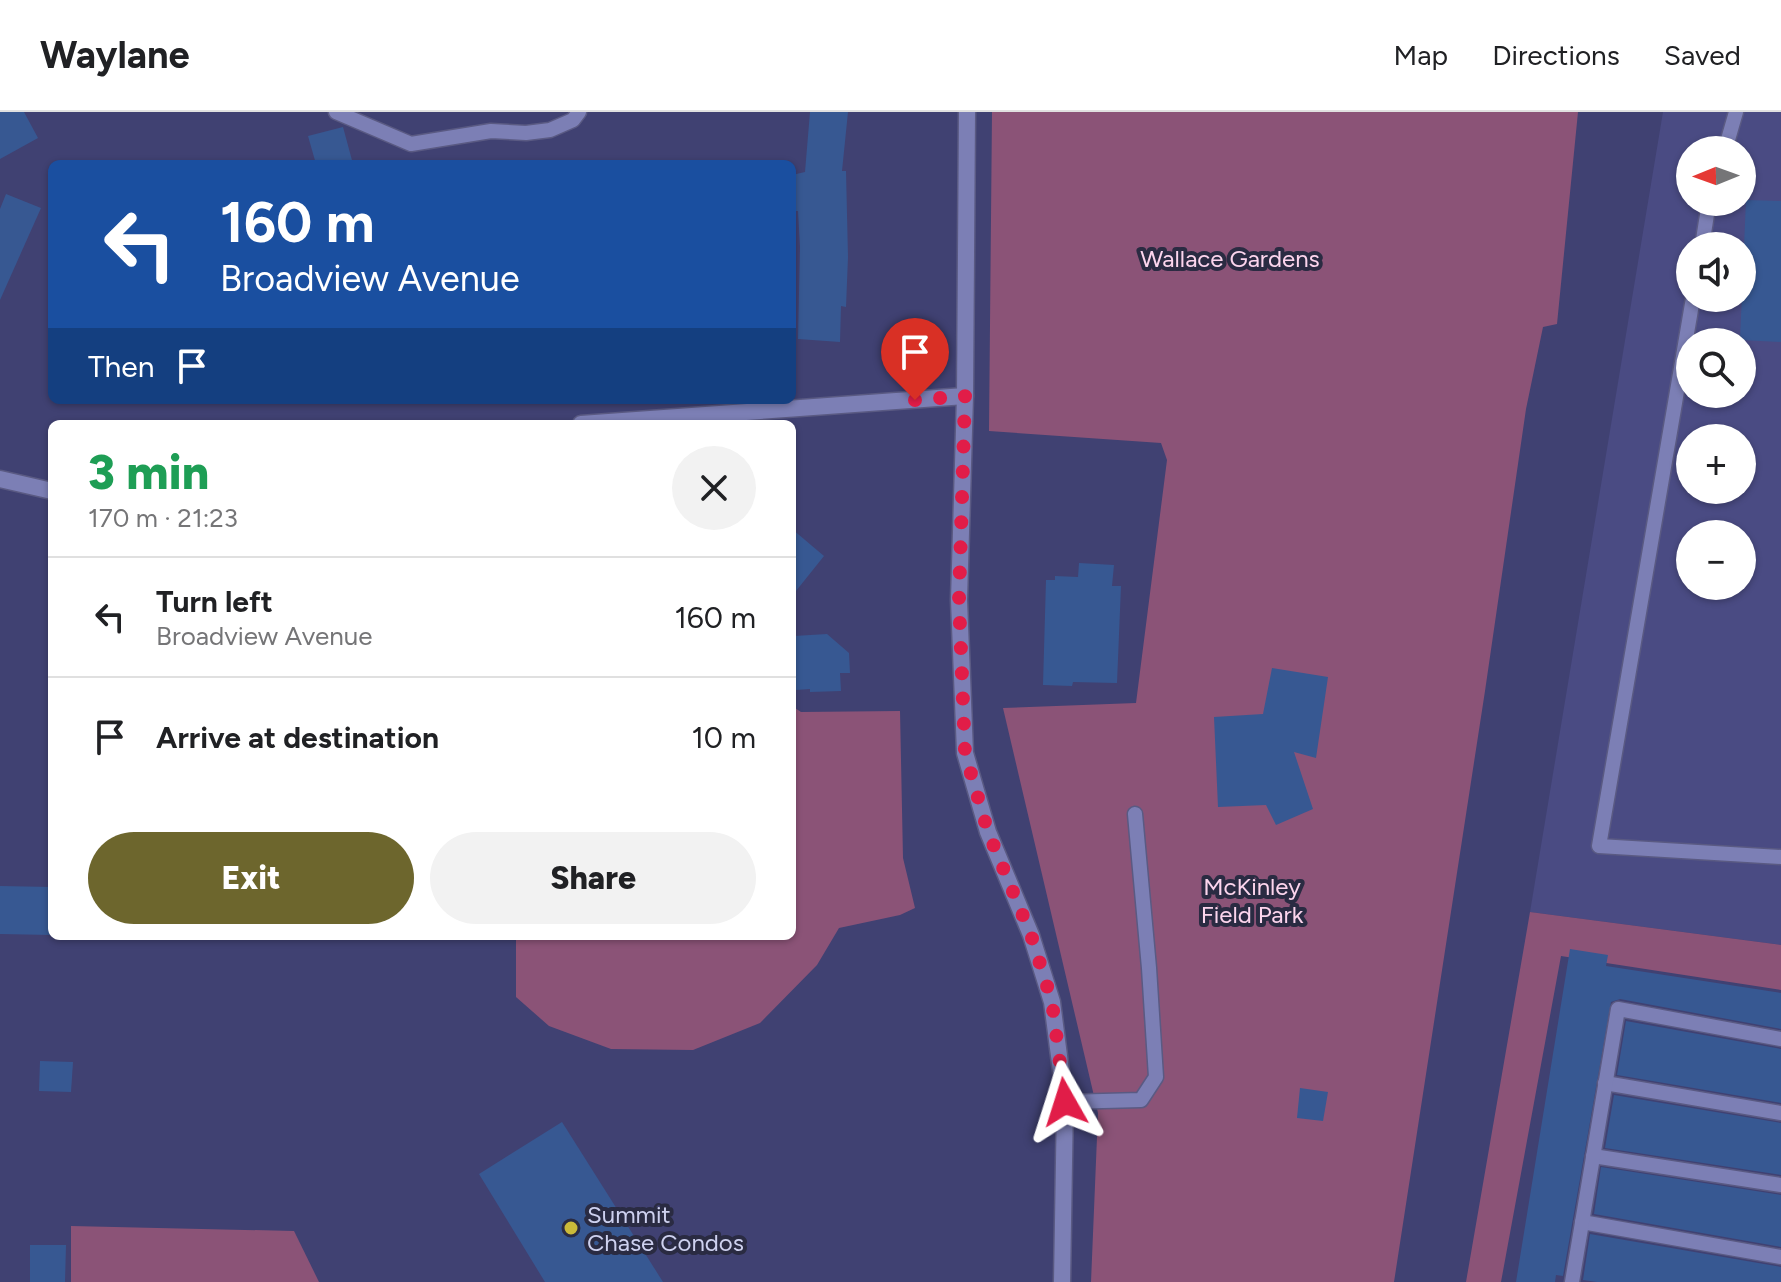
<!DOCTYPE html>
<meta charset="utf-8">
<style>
body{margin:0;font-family:Figtree,sans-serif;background:#f2f2f2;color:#202124;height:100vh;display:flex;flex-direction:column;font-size:30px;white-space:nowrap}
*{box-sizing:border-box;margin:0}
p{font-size:26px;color:#757577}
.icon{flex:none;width:44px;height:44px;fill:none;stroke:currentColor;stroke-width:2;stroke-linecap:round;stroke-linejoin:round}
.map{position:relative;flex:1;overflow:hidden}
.drawer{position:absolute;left:48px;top:308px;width:748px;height:520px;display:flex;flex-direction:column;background:#fff;border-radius:12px;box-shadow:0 2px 6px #0004}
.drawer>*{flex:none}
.top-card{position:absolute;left:48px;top:48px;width:748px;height:244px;border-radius:12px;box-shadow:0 2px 6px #0004;background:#1a4fa0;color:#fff;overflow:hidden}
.needle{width:52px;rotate:269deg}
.buttons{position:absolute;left:1676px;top:24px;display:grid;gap:16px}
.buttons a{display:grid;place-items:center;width:80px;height:80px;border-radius:50%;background:#fff;box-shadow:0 2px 6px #0004;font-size:40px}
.pin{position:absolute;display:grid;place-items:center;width:68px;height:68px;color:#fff;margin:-82px -34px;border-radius:50% 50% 50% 0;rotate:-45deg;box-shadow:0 0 8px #0007}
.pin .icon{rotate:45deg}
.me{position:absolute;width:88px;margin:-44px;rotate:354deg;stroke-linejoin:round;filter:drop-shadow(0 0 6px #0008)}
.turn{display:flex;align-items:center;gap:28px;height:168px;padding:0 40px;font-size:36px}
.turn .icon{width:104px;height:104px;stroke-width:2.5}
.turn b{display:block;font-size:56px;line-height:68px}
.then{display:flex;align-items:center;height:76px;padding:0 40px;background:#0003;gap:16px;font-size:30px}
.round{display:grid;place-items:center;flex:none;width:84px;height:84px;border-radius:42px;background:#f2f2f2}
.headline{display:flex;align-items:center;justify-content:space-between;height:136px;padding:0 40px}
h1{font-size:48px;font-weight:800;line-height:60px;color:#1e9e55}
.button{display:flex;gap:16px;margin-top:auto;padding:16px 40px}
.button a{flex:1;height:92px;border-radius:48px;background:#6d662d;color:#fff;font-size:32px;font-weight:800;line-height:92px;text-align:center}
.button a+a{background:#f2f2f2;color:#202124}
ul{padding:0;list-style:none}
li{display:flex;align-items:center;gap:24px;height:120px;padding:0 40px;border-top:2px solid #e0e0e0}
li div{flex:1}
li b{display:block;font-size:30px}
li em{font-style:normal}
header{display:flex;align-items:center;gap:48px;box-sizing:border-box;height:112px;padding:0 40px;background:#fff;border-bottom:2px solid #e0e0e0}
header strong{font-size:38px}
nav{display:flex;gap:44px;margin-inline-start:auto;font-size:28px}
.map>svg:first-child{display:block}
.built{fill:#4a4b83;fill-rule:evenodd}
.green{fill:#8b5377}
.building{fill:#375892}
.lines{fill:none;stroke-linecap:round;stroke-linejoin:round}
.service-casing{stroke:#5a5a83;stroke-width:17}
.minor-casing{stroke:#5a5a83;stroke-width:19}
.service{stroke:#7c7fb5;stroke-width:14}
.minor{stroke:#7c7fb5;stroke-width:16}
.route{stroke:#e11d48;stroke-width:14;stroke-dasharray:0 25.2}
.poi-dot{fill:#cbba39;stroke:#2a2b42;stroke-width:3}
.labels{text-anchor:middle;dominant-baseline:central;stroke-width:8;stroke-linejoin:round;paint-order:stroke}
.park-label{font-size:24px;fill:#fcd5ed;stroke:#2a2b42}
.poi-label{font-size:24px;fill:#ced1ef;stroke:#2a2b42;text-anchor:start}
</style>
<header>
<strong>Waylane</strong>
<nav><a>Map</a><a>Directions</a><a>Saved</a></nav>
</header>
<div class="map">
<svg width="1781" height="1170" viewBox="0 0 1781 1170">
<rect width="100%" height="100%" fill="#404172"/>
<path class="built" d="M1663,0H1781V833L1530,800ZM1690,38H1742V90H1690ZM1690,134H1742V186H1690ZM1690,230H1742V282H1690ZM1690,326H1742V378H1690ZM1690,422H1742V474H1690Z"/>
<g class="green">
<polygon points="992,0 1578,0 1557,212 1543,215 1526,297 1485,579 1394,1170 1091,1170 1098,1001 1003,596 1136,591 1167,348 1161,331 989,319"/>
<polygon points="792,594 801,600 900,599 903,746 915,796 900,803 839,816 817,853 760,911 693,938 611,937 549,914 516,885 516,824 792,824"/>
<polygon points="1530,800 1781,833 1781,878 1561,844 1501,1170 1466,1170"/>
<polygon points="71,1114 294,1119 319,1170 71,1170"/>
</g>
<g class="building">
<polygon points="0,0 24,0 38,26 0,47"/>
<polygon points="810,0 848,0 842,59 846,59 848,145 846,195 841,194 840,230 798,227 800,135 798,99 792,99 792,63 805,60"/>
<polygon points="343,15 353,52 316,52 308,24"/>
<polygon points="6,82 41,96 0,188 0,97"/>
<polygon points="1746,88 1781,89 1781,230 1740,228"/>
<polygon points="792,417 824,444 792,484"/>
<polygon points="1079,451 1114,453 1112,474 1121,474 1117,571 1073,570 1072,574 1043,573 1046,468 1055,468 1055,464 1078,465"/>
<polygon points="827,522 849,541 850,561 840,561 841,579 810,580 810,577 796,578 794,524"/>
<polygon points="1272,556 1328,565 1316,646 1294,640 1313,697 1276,713 1266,693 1218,695 1214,605 1263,602"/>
<polygon points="0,774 52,775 52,823 0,822"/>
<polygon points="1570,837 1608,843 1606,854 1781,881 1781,917 1620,887 1611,890 1563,1164 1556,1163 1555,1170 1516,1170"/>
<polygon points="1626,909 1781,937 1781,991 1617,963"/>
<polygon points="40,949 73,950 71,980 39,979"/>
<polygon points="1300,976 1328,980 1323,1009 1297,1006"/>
<polygon points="1614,983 1781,1011 1781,1063 1605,1036"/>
<polygon points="562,1010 663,1170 545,1170 479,1062"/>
<polygon points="1601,1055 1781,1083 1781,1135 1594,1102"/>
<polygon points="1590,1122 1781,1155 1781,1170 1597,1170 1583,1168"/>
<polygon points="30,1133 66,1133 65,1170 30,1170"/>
</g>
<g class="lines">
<defs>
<g id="service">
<polyline points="336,0 411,32 491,19 526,21 550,18 573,8 579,0"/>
<polyline points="1725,38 1736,0"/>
<polyline points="1702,134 1709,90"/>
<polyline points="1693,186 1599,734 1781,745"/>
<polyline points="1605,971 1781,1001"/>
<polyline points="1065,990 1141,988 1156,965 1149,856 1135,702"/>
<polyline points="1593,1044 1781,1073"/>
<polyline points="1582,1110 1781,1145"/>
<polyline points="1572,1170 1618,897 1781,927"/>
</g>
<g id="minor">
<polyline points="967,0 965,284 959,488 965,641 988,720 1031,823 1052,890 1065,990 1062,1170"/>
<polyline points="581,312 965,284"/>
<polyline points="0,367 52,379"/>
</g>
</defs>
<use href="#service" class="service-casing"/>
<use href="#minor" class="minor-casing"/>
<use href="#service" class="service"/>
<use href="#minor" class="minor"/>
</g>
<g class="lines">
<polyline class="route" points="915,288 965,284 959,488 965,641 988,720 1031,823 1052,890 1065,990"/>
</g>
<circle class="poi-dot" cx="571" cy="1116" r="8"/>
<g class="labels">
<g class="park-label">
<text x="1230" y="146">Wallace Gardens</text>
<text x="1252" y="774">McKinley<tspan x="1252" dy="28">Field Park</tspan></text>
</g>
<g class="poi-label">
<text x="587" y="1102">Summit<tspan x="587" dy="28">Chase Condos</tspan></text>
</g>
</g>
</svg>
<div class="buttons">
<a><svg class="needle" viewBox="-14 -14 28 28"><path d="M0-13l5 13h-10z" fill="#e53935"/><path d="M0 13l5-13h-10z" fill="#757577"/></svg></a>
<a><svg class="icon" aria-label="sound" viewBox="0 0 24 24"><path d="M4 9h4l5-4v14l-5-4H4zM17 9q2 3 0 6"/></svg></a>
<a><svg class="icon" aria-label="search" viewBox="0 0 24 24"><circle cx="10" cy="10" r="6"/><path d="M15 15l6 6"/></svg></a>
<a>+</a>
<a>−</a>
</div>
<div class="pin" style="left:915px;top:288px;background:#d93025"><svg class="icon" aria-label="arrive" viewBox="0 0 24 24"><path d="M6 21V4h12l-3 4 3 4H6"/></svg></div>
<svg class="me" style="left:1065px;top:990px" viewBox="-20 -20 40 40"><path d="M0-17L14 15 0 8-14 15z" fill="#e11d48" stroke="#fff" stroke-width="4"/></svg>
<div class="top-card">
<div class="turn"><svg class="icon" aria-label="left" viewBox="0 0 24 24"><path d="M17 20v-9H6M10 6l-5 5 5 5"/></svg><div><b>160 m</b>Broadview Avenue</div></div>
<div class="then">Then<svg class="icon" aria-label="arrive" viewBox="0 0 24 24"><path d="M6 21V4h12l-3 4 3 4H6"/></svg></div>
</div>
<section class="drawer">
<div class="headline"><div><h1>3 min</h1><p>170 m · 21:23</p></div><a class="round"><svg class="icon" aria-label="close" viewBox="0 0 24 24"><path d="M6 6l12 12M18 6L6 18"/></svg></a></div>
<ul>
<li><svg class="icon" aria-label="left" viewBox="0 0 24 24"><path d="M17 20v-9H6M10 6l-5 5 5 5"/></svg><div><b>Turn left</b><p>Broadview Avenue</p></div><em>160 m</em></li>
<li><svg class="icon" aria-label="arrive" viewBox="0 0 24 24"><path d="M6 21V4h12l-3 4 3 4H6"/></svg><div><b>Arrive at destination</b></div><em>10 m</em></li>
</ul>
<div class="button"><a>Exit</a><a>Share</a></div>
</section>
</div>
